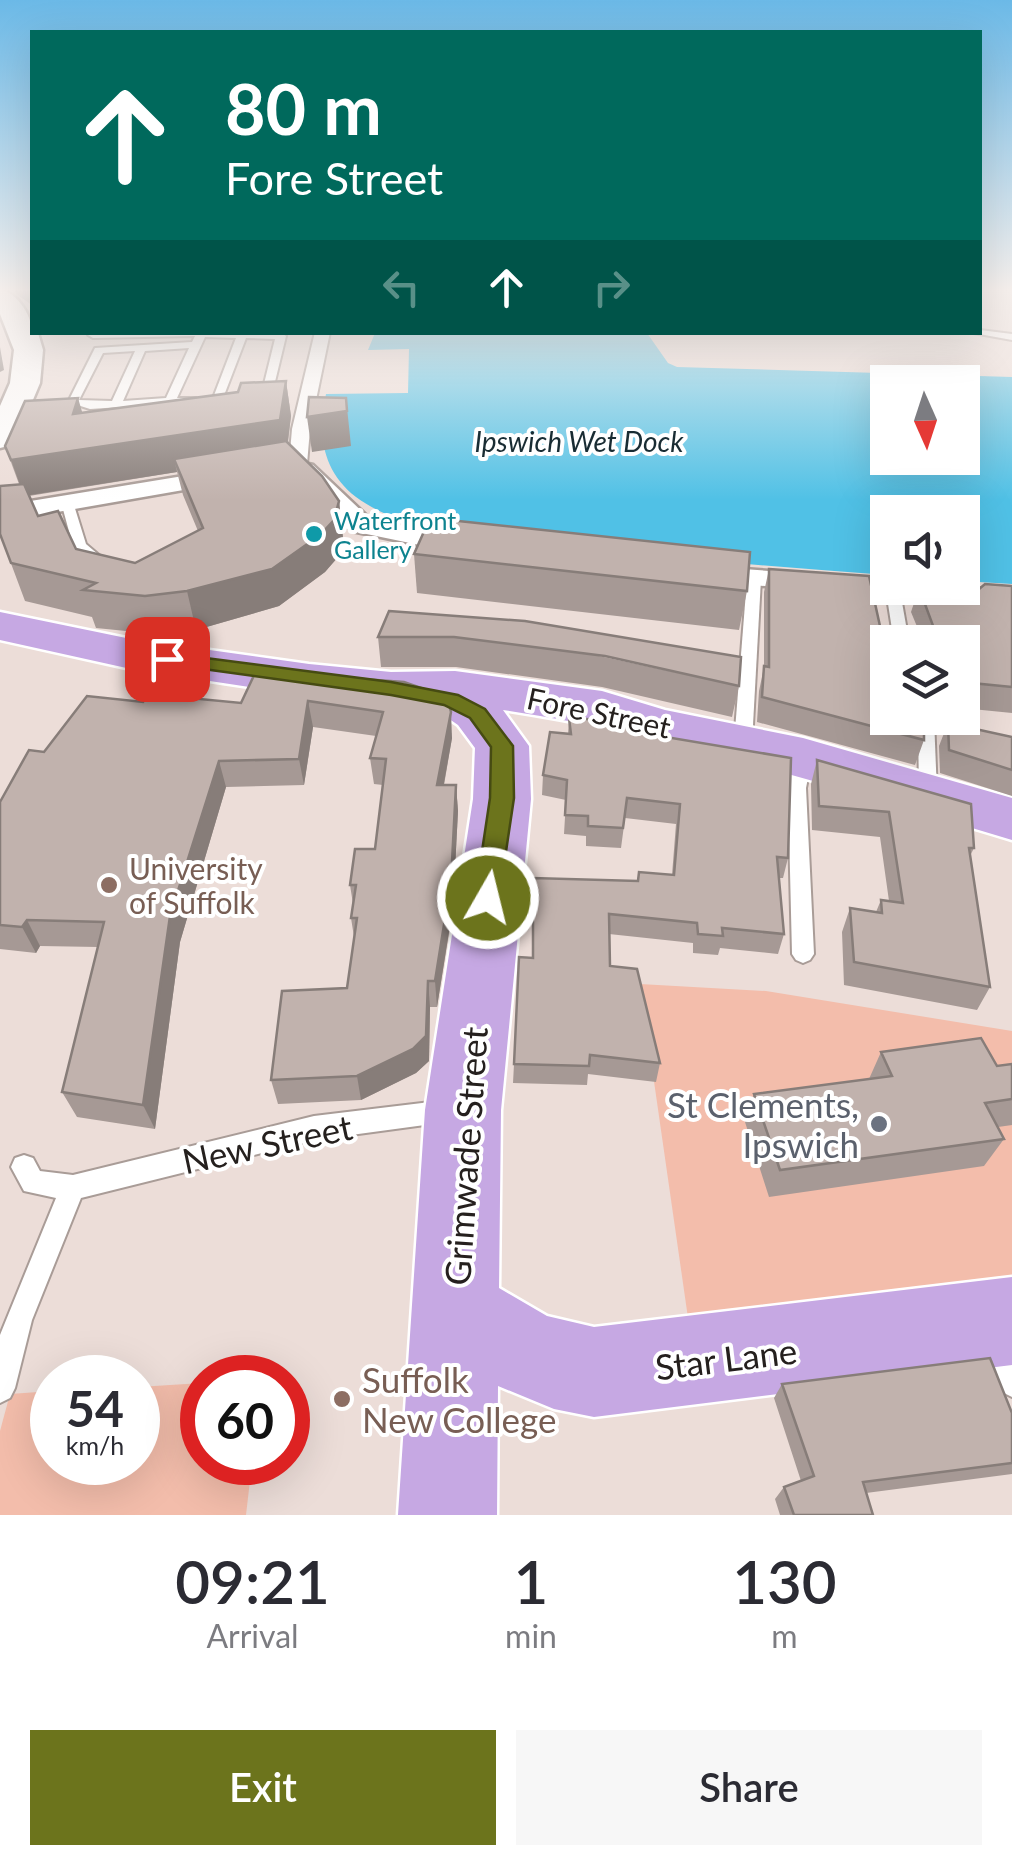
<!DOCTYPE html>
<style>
body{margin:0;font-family:Lato,sans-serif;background:#f7f7f7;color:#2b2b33;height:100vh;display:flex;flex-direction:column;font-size:38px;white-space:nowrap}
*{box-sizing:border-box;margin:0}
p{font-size:32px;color:#7c7c81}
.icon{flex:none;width:55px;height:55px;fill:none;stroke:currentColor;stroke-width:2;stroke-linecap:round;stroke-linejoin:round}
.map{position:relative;height:1515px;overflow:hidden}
.panel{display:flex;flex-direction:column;background:#fff;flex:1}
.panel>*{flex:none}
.banner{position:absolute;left:30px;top:30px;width:952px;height:305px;border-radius:0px;box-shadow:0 10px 40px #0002;background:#00695c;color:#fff;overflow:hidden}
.needle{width:65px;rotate:177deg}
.controls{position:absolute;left:870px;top:365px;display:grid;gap:20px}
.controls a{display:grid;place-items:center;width:110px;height:110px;border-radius:0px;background:#fff;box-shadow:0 10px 40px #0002;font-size:50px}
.speed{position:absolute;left:30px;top:1355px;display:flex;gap:20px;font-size:50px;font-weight:700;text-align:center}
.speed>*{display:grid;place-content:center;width:130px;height:130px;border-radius:50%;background:#fff;box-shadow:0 10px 40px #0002;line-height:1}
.speed small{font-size:25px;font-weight:400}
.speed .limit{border:15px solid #d22;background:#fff;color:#111}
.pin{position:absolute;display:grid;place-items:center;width:85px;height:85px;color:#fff;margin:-42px;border-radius:20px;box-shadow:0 5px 15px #0006}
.me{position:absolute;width:110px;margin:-55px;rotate:8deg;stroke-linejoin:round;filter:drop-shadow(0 0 8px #0008)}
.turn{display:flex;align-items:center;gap:35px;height:210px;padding:0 30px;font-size:45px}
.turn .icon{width:130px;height:130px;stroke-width:2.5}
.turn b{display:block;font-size:70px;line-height:85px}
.lanes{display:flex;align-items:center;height:95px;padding:0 30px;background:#0003;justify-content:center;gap:50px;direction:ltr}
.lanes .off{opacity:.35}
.eta{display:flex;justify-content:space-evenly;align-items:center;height:170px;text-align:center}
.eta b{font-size:60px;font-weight:600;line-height:70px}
.button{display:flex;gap:20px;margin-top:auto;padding:20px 30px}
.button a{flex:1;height:115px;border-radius:0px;background:#6c741c;color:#fff;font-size:40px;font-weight:600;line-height:115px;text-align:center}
.button a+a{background:#f7f7f7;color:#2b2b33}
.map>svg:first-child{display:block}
.green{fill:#f3bdab}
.water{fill:#50c1e6;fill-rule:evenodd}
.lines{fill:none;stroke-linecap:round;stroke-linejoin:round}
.service-casing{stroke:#a99c97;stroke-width:4}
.pedestrian-casing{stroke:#a99c97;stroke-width:4}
.minor-casing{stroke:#a99c97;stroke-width:5}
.secondary-casing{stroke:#a99c97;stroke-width:5}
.primary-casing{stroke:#fff;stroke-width:5}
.service{fill:#fff;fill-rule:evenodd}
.pedestrian{fill:#fff;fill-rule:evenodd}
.minor{fill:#fff;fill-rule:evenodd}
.secondary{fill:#fff;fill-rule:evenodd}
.primary{fill:#c6a8e3;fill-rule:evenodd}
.wall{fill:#a69995;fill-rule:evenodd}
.shaded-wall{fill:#877d79}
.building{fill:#c1b2ad;stroke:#877d79;stroke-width:2.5}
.route{fill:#6c741c;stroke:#464b12;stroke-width:2.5}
.culture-dot{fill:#0f9aa8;stroke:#fff;stroke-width:4}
.education-dot{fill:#8d6e63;stroke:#fff;stroke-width:4}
.worship-dot{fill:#6b7280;stroke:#fff;stroke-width:4}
.labels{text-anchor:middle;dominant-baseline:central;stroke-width:8;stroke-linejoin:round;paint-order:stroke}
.far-culture-label{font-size:25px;fill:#0d838f;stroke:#fff;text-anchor:start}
.far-water-label{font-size:28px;font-style:italic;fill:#192c33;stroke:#fff}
.street-label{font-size:30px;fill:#25201e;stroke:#fff}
.education-label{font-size:30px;fill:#785e54;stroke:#fff;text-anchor:start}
.near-worship-label{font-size:35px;fill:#5b616d;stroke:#fff;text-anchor:end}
.near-street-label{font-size:35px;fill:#25201e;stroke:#fff}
.near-education-label{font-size:35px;fill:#785e54;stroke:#fff;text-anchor:start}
</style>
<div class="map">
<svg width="1012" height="1515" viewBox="0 0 1012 1515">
<rect width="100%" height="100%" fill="#ecddd8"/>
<g class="green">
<polygon points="640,984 766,991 1012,1031 1012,1277 688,1318"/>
<polygon points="202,1383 202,1462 252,1463 246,1515 0,1515 0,1431 10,1394 52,1391 52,1462 138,1462 138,1387"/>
</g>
<path class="water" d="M375,333H647L668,363L677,367L1012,377V584L963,581L962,512H888L887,575C804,569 720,562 637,554C559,547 419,544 356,497C322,471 317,433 326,394L408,393L409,349L368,350ZM888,382H962V458H888Z"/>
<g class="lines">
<defs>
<g id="service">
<polygon points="980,330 1012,334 1012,340 968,332 980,332"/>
<path d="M91,332H260L281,333L286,336L273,390L262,398L253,396L263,388L275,339L246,338L223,398L218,401L213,398L236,338L205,337L177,398H196V402L90,409L68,402L95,348L192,342L195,336L93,338L88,335ZM189,348L166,398L123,401L145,351ZM135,351L112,401L79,400L103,353Z"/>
<polygon points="67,498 73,502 86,544 106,561 106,567 96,567 73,546 61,502"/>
<polygon points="754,575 761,579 752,743 743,749 734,743 747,579"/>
<polygon points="888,588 896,588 900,591 909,642 894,642 886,591"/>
<polygon points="918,718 934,718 937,794 928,800 919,794"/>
<polygon points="803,751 812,757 806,788 814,954 810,960 803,963 796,960 792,954 788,788 794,757"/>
<polygon points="447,1100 455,1103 459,1111 455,1119 447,1122 314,1140 81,1198 32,1320 15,1388 10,1398 0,1403 0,1335 56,1198 24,1191 11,1167 15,1158 24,1155 33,1158 40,1171 73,1175 314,1116"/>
<polygon points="997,1329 1007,1333 1012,1345 1012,1397 1002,1392 983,1343 987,1333"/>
</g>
<polygon id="pedestrian" points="315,332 330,332 310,429 307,464 298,470 289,464 292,429"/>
<g id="minor">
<polygon points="304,463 313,465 370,519 478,541 482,547 468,555 352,531 295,475 292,470"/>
<polygon points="226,469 238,476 235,481 0,522 0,506"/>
<polygon points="703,566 888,580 888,588 1012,589 1012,607 693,580 689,574"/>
</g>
<path id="secondary" d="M0,289C17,293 32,315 32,332L38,333L43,350L40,383L17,438L12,445L0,448V406L10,383L14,350L0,314Z"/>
<path id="primary" d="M0,612L131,639L309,664L391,672L455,671L602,691L665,710L803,738L1012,798V840C844,790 676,736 503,710L529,746L531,799L501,1110L499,1288L547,1316L594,1327L1012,1277V1365L594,1417L554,1409L498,1386L497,1515H398L425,1110L473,799L475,748L458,725L445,716L407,704L309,696L131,669L0,640Z"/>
</defs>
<use href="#service" class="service-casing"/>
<use href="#pedestrian" class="pedestrian-casing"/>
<use href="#minor" class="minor-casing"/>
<use href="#secondary" class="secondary-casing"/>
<use href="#primary" class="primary-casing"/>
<use href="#service" class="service"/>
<use href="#pedestrian" class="pedestrian"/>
<use href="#minor" class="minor"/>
<use href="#secondary" class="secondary"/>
<use href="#primary" class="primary"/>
</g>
<g class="wall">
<polygon points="11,288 32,288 32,305 19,296"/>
<path d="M286,381L291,416L288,443L339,501L343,538L338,557L325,572L279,606L196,630L156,634L96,628L92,617L25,601L0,534L19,484L5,446L83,413L238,392ZM177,472L183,495L198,531L135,563L76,549L38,516L29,496Z"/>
<polygon points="414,554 747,591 739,630 417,593"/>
<polygon points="769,569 880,626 918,629 911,612 919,588 978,590 1012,586 1012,713 962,708 962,642 888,642 888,700 873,699 872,707 924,740 915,765 757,722 759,691 764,667 764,592"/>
<polygon points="389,611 739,686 732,717 602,687 456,667 381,667 378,637"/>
<polygon points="361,683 452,738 444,785 456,785 458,811 453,907 437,1007 430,1007 429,1061 416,1073 361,1100 278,1104 271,1080 347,988 354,937 351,918 353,904 350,885 375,849 383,785 374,784 370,758 376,736 313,727 304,785 226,787 180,942 155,1129 77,1117 62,1092 98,947 40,946 36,953 0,949 0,802 44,752 143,702 241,703"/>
<polygon points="569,718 636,732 788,858 783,878 779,878 784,934 778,954 720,948 718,955 693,953 693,943 609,934 610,966 660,1063 656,1082 588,1074 587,1085 513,1083 514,1064 532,958 637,881 639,872 672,875 676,824 625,818 621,848 586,846 586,836 564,834 566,800 542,795 543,775 568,734"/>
<polygon points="948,723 1012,737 1012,796 940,773 939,746"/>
<polygon points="817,760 974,848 970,856 990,987 977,1010 844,985 842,932 850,908 876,912 881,900 889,901 880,837 812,830 811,784"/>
<polygon points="881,1052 997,1066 1012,1064 1012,1125 998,1127 1004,1139 984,1166 769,1197 745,1122 754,1094 869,1079"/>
<polygon points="782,1384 1012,1413 1012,1474 866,1493 873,1515 780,1515 775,1499 784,1487 801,1481 774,1398"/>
</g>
<g class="shaded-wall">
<polygon points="0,347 4,370 0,372"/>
<polygon points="286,381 291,416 286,455 174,459 177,472 24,496 11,460 78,398 88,432"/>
<polygon points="346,398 351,446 312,452 307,417"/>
<polygon points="339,501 343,538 338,557 325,572 279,606 196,630 187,591"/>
<polygon points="308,701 313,727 304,785 299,759"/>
<polygon points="451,712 452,738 439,811 437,785"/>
<polygon points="219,761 226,787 180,942 155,1129 143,1105 170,916"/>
<polygon points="456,785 458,811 453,907 437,1007 435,981"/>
<polygon points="27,920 40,946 36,953 22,927"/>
<polygon points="428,981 430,1007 429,1061 416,1073 361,1100 357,1076"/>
</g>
<g class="building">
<polygon points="286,381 280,420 11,460 5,446 25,401 78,398 73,414 238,392 241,383"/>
<polygon points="309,397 346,398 347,411 307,417"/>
<polygon points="286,441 322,476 339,501 334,520 320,535 272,569 187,591 145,596 83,590 96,583 11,563 0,534 0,486 24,484 38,516 58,511 76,549 135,563 203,528 174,459"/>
<polygon points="430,518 750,552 747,591 414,554"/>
<polygon points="769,569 869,576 880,626 935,631 919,588 978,590 985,584 1012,586 1012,687 962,682 962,642 888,642 888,675 876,673 872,707 888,710 888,718 924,718 924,740 762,697 764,666 769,667"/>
<polygon points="389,611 525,621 741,657 739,686 605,656 454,637 378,637"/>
<polygon points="257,669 361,683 363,679 404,682 447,697 451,712 437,785 456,785 451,881 435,981 428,981 426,1036 413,1049 357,1076 271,1080 282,991 347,988 357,918 351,918 356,885 350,885 355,849 375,849 386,759 370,758 383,712 308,701 299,759 219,761 170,916 143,1105 62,1092 104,922 27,920 22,927 0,925 0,802 29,750 44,752 87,696 143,702 148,694 241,703"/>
<polygon points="569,718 637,722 636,732 791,758 788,858 777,857 784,934 722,928 723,936 698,934 697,923 609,914 610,966 637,969 660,1063 590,1055 589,1066 514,1064 519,957 533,958 533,878 638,881 639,872 674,875 680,804 627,798 623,828 588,826 588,816 565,815 567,780 543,775 550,732 571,734"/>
<polygon points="948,723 1012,737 1012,770 949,750"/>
<polygon points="817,760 971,804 974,848 969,848 990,987 854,962 850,908 882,913 881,900 903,903 889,812 819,806"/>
<polygon points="981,1038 997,1066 1012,1064 1012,1099 985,1103 1004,1139 780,1170 754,1094 892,1076 881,1052"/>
<polygon points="990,1358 1012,1413 1012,1463 863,1482 873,1515 794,1515 784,1487 814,1476 782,1384"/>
</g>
<linearGradient id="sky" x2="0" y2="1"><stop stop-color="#6bb9e7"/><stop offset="0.58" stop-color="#f6f0ed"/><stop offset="1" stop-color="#f6f0ed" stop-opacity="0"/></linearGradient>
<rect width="1012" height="500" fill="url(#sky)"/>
<polygon class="route" points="167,653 391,682 458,695 485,709 513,746 514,798 498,905 479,905 475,898 490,798 491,747 470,718 444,705 391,695 160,663 157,659"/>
<circle class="culture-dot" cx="314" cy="534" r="10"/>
<g class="education-dot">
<circle cx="109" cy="885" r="10"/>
<circle cx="342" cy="1399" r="10"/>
</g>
<circle class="worship-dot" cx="879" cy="1124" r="10"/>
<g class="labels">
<g class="far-culture-label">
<text x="334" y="520">Waterfront<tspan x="334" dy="29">Gallery</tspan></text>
</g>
<g class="far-water-label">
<text x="579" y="441">Ipswich Wet Dock</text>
</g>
<g class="street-label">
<text transform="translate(599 712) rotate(12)">Fore Street</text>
</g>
<g class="education-label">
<text x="129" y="868">University<tspan x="129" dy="34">of Suffolk</tspan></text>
</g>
<g class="near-worship-label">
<text x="859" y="1104">St Clements,<tspan x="859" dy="40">Ipswich</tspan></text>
</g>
<g class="near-street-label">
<text transform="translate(267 1143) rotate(-12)">New Street</text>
<text transform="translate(465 1156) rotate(-86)">Grimwade Street</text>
<text transform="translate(726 1358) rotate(-7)">Star Lane</text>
</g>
<g class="near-education-label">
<text x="362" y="1379">Suffolk<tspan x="362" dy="40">New College</tspan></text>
</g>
</g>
</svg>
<div class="controls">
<a><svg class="needle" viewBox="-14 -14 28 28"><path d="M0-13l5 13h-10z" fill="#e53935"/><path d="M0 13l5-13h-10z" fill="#7c7c81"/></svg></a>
<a><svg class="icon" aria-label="sound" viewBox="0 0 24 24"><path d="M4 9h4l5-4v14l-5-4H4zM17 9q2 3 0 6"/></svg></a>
<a><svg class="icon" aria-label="layers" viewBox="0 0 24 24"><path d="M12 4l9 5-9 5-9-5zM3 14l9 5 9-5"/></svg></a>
</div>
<div class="speed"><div>54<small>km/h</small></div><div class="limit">60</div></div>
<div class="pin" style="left:167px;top:659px;background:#d93025"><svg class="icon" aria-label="arrive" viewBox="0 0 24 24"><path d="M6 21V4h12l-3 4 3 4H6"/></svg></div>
<svg class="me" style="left:488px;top:898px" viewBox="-20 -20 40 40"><circle r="17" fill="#6c741c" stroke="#fff" stroke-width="3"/><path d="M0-11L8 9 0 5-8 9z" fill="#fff"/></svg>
<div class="banner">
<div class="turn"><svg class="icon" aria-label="ahead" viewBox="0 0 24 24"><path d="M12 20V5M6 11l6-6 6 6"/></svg><div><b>80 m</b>Fore Street</div></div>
<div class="lanes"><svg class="icon off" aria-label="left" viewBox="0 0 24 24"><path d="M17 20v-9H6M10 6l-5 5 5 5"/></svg><svg class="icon" aria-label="ahead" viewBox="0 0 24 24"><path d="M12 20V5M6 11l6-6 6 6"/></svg><svg class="icon off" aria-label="right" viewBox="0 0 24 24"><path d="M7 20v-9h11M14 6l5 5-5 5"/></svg></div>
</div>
</div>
<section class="panel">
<div class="eta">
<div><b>09:21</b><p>Arrival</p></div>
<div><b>1</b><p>min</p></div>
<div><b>130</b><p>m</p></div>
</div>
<div class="button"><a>Exit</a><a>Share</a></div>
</section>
